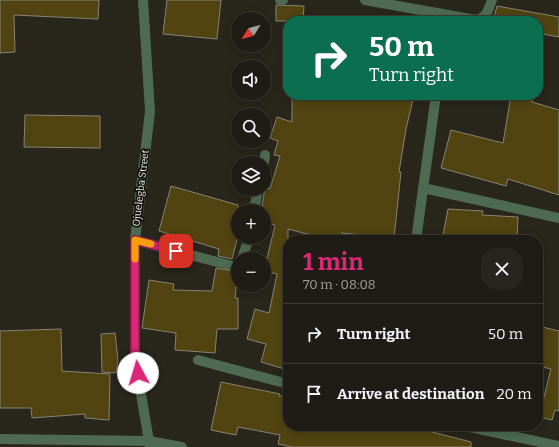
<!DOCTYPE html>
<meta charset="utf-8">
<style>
body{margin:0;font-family:Bitter,serif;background:#27251e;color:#f1f3f6;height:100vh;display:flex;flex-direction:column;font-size:15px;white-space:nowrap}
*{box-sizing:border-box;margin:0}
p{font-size:13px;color:#a1a1a0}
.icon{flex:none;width:22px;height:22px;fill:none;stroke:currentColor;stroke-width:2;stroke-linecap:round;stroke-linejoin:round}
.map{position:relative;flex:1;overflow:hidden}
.sheet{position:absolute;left:283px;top:235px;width:260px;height:196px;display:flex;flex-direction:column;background:#1f1c15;border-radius:16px;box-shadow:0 2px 10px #0003,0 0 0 1px #3c3a34}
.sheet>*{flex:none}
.banner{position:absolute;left:283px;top:16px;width:260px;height:84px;border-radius:16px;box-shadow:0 2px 10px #0003,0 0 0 1px #3c3a34;background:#0b6e4f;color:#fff;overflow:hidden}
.needle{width:26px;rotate:233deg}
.fabs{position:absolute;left:231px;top:12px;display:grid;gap:8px}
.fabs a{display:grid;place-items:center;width:40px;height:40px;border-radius:50%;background:#1f1c15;box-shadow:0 2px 10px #0003,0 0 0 1px #3c3a34;font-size:20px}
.pin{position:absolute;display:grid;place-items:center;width:34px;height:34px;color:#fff;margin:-17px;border-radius:8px;box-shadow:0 2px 6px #0006}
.me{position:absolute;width:44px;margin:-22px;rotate:354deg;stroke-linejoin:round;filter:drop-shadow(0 0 3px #0008)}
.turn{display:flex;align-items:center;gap:14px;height:84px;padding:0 20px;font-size:18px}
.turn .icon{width:52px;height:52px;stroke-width:2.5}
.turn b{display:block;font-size:28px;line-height:34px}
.round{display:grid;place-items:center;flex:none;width:42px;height:42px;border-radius:16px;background:#27251e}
.summary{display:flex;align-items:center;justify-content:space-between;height:68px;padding:0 20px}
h1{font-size:24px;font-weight:700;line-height:30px;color:#db2777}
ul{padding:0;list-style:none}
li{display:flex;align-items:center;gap:12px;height:60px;padding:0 20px;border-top:1px solid #3c3a34}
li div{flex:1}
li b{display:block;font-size:15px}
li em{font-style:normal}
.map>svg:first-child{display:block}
.building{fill:#524411;stroke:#868377}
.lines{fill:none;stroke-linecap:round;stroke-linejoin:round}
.minor{stroke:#4e6b52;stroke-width:10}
.route-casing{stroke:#8e194d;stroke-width:10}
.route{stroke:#db2777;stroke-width:7}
.slow{stroke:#f59e0b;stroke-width:7}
.labels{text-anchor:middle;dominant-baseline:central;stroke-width:3.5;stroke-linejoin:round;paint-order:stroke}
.street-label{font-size:10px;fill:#f0eee7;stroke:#100f0a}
</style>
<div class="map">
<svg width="559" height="447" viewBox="0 0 559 447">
<rect width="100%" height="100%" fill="#29261c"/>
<g class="building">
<polygon points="0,0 99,0 98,19 14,15 15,52 0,53"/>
<polygon points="167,0 221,0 217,39 163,34"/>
<polygon points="276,5 304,6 303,21 276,21"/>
<polygon points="497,6 559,17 559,37 538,33 538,21 493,21"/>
<polygon points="414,95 406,129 399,172 401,172 394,238 342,233 341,240 322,240 322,238 288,229 288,370 261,362 266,344 247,339 255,309 269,313 277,274 264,271 275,225 264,222 264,211 261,211 265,188 270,189 280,156 274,155 278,141 270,138 277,117 292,122 292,96"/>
<polygon points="511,95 534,95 532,102 559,110 559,195 508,179 506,186 441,168 451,130 503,143"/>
<polygon points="25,115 100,116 100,148 24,147"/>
<polygon points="171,186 238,205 238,236 232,259 218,256 219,249 159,231"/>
<polygon points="448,209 483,211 482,215 518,217 517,240 442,240"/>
<polygon points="216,268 238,272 235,298 238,298 238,329 217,329 215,353 175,350 176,333 142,328 149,280 174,284 173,290 212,291"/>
<polygon points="538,326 559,331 559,411 555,410 552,420 539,417 551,369 538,366"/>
<polygon points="61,329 62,371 110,374 109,420 85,418 85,414 32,418 31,408 0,408 0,331"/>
<polygon points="115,333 118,360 116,373 102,372 101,334"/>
<polygon points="221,382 280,394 279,396 288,397 288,426 409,426 471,442 471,447 292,447 278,444 280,435 238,427 236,435 211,430"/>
</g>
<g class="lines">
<g class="minor">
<polyline points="143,0 150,111 135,240 135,359 150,447"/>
<polyline points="280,0 283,0"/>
<path d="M365,0L476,20C487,18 488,10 492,0"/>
<polyline points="264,163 265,155"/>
<polyline points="423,188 559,218"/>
<polyline points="254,211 258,189"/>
<polyline points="135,240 232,266 238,266"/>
<polyline points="416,240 436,95"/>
<polyline points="242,259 249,237"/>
<polyline points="198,360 288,384"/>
<polyline points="465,426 559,446"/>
<polyline points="0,439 149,441 182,447"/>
</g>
</g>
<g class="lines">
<defs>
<polyline id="route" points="138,373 135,359 135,240 176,251"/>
</defs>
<use href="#route" class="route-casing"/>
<use href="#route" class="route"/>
<polyline class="slow" points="135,259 135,240 151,244"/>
</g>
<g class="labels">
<g class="street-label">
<text transform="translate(141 188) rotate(-83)">Ojuelegba Street</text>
</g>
</g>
</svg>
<div class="fabs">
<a><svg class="needle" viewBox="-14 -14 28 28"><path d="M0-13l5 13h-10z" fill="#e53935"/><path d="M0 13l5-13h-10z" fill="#a1a1a0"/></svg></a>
<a><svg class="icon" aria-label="sound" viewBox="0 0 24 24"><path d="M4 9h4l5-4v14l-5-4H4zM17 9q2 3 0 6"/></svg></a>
<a><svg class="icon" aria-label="search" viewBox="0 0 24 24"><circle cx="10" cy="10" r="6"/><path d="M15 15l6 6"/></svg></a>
<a><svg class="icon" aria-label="layers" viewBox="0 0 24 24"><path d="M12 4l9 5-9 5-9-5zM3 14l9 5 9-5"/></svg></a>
<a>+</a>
<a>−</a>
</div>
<div class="pin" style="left:176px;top:251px;background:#d93025"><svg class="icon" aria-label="arrive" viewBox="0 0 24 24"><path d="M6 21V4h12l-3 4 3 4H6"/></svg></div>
<svg class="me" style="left:138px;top:373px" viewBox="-20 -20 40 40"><circle r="19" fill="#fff"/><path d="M0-13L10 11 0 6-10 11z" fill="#db2777"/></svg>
<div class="banner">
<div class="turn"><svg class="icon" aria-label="right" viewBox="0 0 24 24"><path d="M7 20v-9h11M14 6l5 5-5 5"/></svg><div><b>50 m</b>Turn right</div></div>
</div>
<section class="sheet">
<div class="summary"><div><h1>1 min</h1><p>70 m · 08:08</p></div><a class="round"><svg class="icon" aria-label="close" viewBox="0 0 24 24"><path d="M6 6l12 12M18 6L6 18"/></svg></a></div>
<ul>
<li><svg class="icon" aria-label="right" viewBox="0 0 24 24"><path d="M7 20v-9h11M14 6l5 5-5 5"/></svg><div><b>Turn right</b></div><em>50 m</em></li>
<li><svg class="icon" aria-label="arrive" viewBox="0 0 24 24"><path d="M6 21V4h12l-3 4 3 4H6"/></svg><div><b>Arrive at destination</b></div><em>20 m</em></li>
</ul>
</section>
</div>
